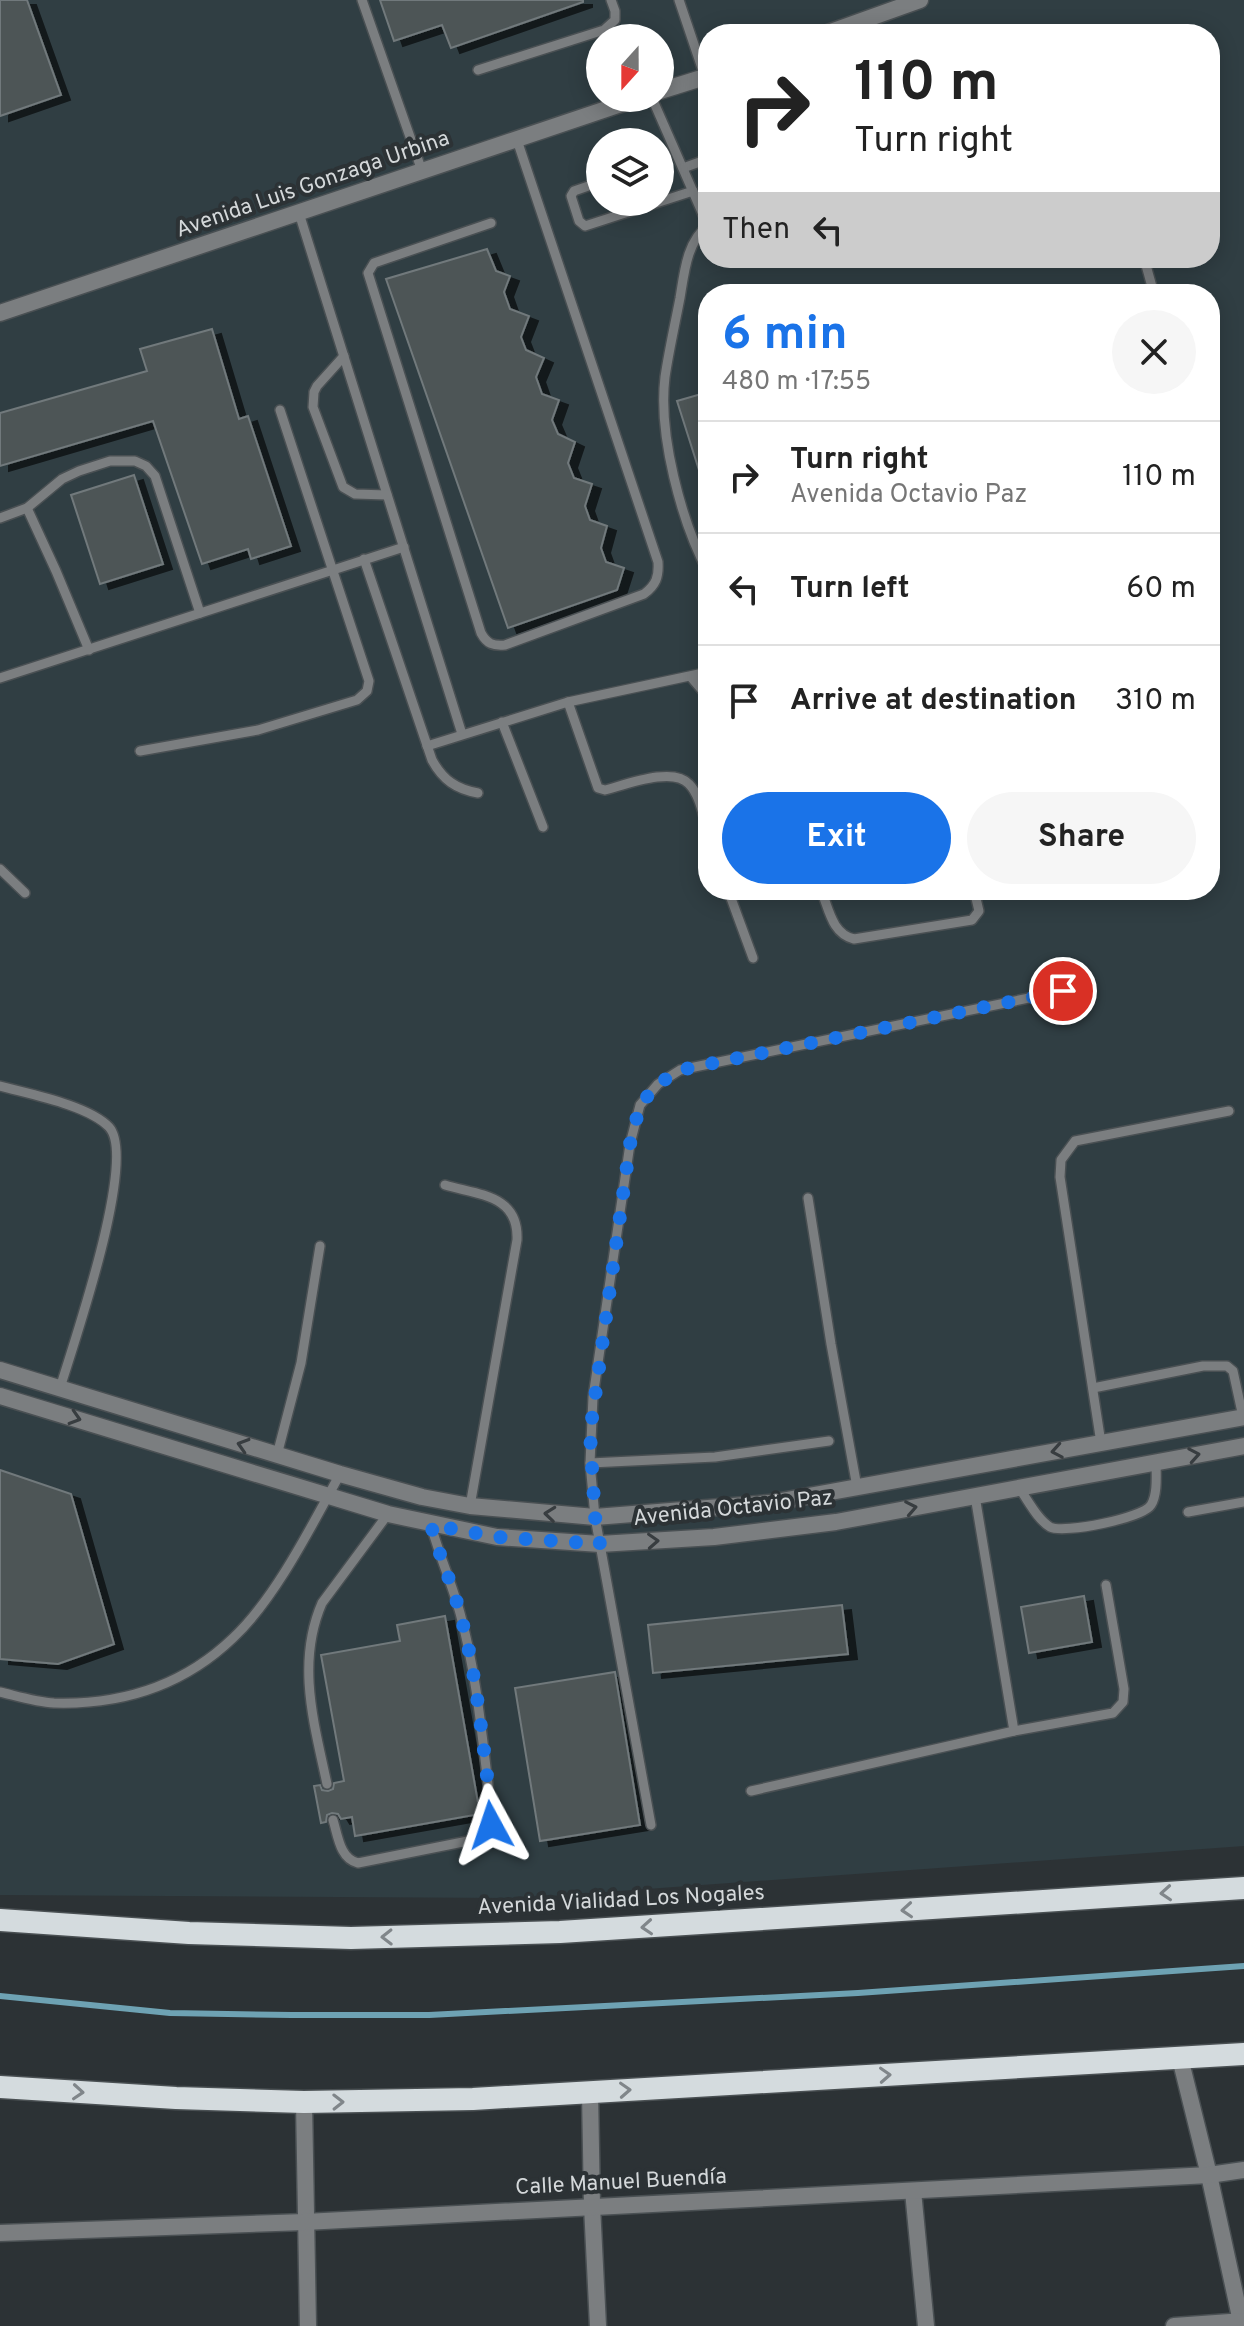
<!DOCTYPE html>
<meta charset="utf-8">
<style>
body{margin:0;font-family:Overpass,sans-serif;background:#f6f6f6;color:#222;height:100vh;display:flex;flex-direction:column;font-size:30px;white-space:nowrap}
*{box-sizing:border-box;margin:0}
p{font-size:26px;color:#767676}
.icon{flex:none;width:44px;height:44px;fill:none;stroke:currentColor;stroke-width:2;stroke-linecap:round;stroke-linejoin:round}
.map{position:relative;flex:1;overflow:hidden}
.side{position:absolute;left:698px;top:284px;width:522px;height:616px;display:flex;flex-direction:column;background:#fff;border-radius:32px;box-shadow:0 4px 20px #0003}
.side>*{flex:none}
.hud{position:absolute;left:698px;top:24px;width:522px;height:244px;border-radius:32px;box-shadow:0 4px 20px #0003;background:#fff;color:#222;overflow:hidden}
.needle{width:52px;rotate:201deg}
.fabs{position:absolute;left:586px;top:24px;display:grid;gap:16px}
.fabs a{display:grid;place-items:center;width:88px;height:88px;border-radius:50%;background:#fff;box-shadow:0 4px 20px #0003;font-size:40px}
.pin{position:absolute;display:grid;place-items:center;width:68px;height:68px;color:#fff;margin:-34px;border:4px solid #fff;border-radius:50%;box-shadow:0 2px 8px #0007}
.me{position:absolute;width:88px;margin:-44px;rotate:355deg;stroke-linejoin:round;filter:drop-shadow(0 0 6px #0008)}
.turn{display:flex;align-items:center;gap:28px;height:168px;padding:0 24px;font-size:36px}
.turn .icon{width:104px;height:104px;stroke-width:2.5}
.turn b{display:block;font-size:56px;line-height:68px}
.then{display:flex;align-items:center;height:76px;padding:0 24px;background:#0003;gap:16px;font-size:30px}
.round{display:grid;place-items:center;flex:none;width:84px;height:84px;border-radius:42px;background:#f6f6f6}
.summary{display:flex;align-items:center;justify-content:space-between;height:136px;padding:0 24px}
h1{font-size:48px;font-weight:700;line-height:60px;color:#1a73e8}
.button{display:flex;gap:16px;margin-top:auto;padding:16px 24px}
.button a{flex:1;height:92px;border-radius:48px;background:#1a73e8;color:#fff;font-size:32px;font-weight:700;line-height:92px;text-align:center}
.button a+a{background:#f6f6f6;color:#222}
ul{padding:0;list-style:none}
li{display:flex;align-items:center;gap:24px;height:112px;padding:0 24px;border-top:2px solid #e0e0e0}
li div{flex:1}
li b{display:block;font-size:30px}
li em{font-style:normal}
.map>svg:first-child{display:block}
.built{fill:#303e43;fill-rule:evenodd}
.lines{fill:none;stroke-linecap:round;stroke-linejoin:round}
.stream{stroke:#6ea2b3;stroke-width:6}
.building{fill:#4d5557;stroke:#71797b;stroke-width:2;filter:url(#shadow)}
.service-casing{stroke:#4a5053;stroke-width:12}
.minor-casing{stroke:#4a5053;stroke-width:19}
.tertiary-casing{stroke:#4a5053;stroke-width:19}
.trunk-casing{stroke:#4a5053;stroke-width:25}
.service{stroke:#7b7e80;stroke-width:9}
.minor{stroke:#7b7e80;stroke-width:16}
.tertiary{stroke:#7b7e80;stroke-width:16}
.trunk{stroke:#d4dbde;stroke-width:22}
.oneway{stroke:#383d40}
.oneway2{stroke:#80868a}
.route{stroke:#1a73e8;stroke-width:14;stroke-dasharray:0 25.2}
.labels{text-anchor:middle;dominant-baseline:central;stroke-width:8;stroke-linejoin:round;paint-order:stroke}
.street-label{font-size:22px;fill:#d4d8da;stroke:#2c3235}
</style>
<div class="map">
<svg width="1244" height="2326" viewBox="0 0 1244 2326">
<defs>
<filter id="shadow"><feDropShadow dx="9" dy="5" stdDeviation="0" flood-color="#0009"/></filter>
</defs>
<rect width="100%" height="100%" fill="#2c3235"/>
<path class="built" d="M0,0H1244V1846L522,1898L0,1895ZM708,34H1210V258H708ZM600,38H660V98H600ZM600,142H660V202H600ZM708,294H1210V890H708Z"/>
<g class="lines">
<polyline class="stream" points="0,1996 170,2013 292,2015 429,2015 858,1993 1244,1966"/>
</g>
<g class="building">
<polygon points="0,0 27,0 61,95 0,116"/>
<polygon points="380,0 583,0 583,2 451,48 442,25 394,41"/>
<polygon points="487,249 496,271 510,276 504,292 510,309 529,316 521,337 526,350 544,358 536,377 542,394 559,400 552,420 558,434 575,442 568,463 574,478 592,484 585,506 590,520 607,526 601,548 606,562 624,568 617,590 508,628 386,279"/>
<polygon points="212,329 239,419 248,416 291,546 251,559 248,549 202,564 153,421 0,466 0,413 147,371 140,349"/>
<polygon points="708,392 708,489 705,489 677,401"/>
<polygon points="134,475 163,564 100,584 71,495"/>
<polygon points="0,1470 71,1494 114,1644 58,1664 0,1659"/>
<polygon points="1084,1596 1092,1642 1029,1653 1021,1607"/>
<polygon points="842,1605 848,1654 653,1673 648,1625"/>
<polygon points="445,1616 480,1814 355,1836 352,1817 341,1819 338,1814 332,1813 327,1815 326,1822 321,1823 314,1786 320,1785 322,1790 328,1791 333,1789 334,1783 344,1781 321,1655 400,1641 397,1625"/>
<polygon points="615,1672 640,1825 540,1841 515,1688"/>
</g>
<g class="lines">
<defs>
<g id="service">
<polyline points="362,0 422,171"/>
<polyline points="679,0 706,80"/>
<polyline points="478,70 604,30 615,20 615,11 611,0"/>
<polyline points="652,98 708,226"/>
<polyline points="683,168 708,159"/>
<polyline points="600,182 574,191 571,196 579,221 585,226 693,191"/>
<polyline points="299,213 462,734"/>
<path d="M491,223L374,263L368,273L481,633C487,644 493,646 505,645L644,594C656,585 659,577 658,562L517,140"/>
<path d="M708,226C687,240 684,274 680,298C675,324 669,350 665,377C658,434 681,521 708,572"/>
<polyline points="1144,258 1154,294"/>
<polyline points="344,356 317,386 314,392 313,407 343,487 355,494 387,495"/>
<polyline points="27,508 56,571 89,650"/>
<polyline points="0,518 27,508 62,479 79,471 110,461 135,461 146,466 155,476 200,613"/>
<path d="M364,559L432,760C443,780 456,789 478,793"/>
<polyline points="691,677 708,697"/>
<polyline points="0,678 404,547"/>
<path d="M568,702L598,788L605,790C625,785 673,766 689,784C700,795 703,816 708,830"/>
<polyline points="502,722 543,827"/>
<polyline points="427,746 568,702 708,672"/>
<polyline points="140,751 258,730 357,700 367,691 369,681 280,410"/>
<polyline points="0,869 25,893"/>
<polyline points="728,890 753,958"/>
<path d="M821,890C829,909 832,934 854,939L972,920L979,911L974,890"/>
<path d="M0,1086C29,1094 88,1105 109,1127C138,1158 73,1345 60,1388"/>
<path d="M445,1185C479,1195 519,1195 517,1240L470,1506"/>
<polyline points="808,1198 831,1344 857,1487"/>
<polyline points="1093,1388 1203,1366 1227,1366 1233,1371 1243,1417"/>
<polyline points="1101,1443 1060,1177 1061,1160 1075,1141 1229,1111"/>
<polyline points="277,1455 301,1363 320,1246"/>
<polyline points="590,1463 715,1457 829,1441"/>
<path d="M1019,1488C1028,1500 1037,1519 1050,1527C1064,1534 1143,1518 1151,1505C1158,1494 1156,1474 1156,1462"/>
<polyline points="975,1496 1014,1731"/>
<polyline points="1188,1512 1244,1502"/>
<path d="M0,1692C17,1696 36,1702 54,1703C122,1705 183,1686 233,1638C275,1599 312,1525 340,1474"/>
<path d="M327,1784C314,1723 296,1663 322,1603L388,1514"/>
<polyline points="751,1791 1014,1731 1113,1713 1123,1702 1124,1689 1106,1585"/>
<path d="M333,1820C338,1836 340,1859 358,1863L478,1839L491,1825L492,1816C483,1749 478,1678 460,1613C452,1584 439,1555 431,1525"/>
<polyline points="651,1825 595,1517 590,1463 593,1397 630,1144 640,1105 658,1084 680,1070 1063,991"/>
</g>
<g id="minor">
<polyline points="825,34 920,0"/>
<polyline points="660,91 708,76"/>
<polyline points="0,313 639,98"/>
<polyline points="1180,2058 1209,2175 1242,2326"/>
<polyline points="590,2092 592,2206 598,2326"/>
<polyline points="304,2102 308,2326"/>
<polyline points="913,2191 926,2326"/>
<polyline points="0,2233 305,2222 1209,2175 1244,2170"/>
<polyline points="1174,2326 1244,2321"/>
</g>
<g id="tertiary">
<polyline points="0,1370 340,1474 422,1497 470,1506 595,1517 770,1503 1244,1417"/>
<polyline points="0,1396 388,1514 497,1537 600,1544 714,1537 836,1522 1244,1446"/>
</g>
<g id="trunk">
<polyline points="0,1920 189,1933 351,1938 560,1932 1244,1888"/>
<polyline points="0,2087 176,2098 304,2102 473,2099 1244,2054"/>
</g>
</defs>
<use href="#service" class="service-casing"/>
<use href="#minor" class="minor-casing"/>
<use href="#tertiary" class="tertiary-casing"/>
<use href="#trunk" class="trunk-casing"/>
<use href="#service" class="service"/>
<use href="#minor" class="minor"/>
<use href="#tertiary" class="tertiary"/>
<use href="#trunk" class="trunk"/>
</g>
<defs><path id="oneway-chevron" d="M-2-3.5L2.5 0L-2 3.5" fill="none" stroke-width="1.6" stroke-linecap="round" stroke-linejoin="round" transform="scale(2)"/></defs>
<g class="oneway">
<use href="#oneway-chevron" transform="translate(75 1418) rotate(17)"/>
<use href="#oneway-chevron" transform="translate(243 1445) rotate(-163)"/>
<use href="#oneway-chevron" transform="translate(1057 1451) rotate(170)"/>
<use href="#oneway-chevron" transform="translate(1194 1455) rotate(-10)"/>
<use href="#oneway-chevron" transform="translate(911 1508) rotate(-11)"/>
<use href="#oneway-chevron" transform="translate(550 1514) rotate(-174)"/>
<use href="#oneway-chevron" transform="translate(653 1541) rotate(-3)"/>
</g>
<g class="oneway2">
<use href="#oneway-chevron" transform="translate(1166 1893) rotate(176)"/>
<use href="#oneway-chevron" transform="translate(907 1910) rotate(176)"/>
<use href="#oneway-chevron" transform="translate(647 1927) rotate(176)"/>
<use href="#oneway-chevron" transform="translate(387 1937) rotate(179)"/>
<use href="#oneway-chevron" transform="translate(885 2075) rotate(-3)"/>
<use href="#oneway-chevron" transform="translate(625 2090) rotate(-3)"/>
<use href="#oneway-chevron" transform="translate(78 2092) rotate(4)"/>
<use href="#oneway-chevron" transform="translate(338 2102) rotate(-1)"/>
</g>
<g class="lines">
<path class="route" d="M491,1825L492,1816C483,1749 478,1679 460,1613C452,1584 439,1555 431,1525L497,1537L600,1544L595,1517L590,1433L630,1144L640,1105L658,1084L680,1070L1063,991"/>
</g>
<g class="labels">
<g class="street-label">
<text transform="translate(313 185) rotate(-19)">Avenida Luis Gonzaga Urbina</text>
<text transform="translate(733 1509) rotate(-6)">Avenida Octavio Paz</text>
<text transform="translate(621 1901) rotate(-3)">Avenida Vialidad Los Nogales</text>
<text transform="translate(621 2183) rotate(-3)">Calle Manuel Buendía</text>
</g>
</g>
</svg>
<div class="fabs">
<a><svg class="needle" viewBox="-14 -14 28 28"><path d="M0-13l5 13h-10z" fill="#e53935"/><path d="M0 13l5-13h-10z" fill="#767676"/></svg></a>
<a><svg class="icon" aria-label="layers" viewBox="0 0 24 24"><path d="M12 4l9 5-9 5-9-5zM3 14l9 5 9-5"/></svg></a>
</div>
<div class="pin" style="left:1063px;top:991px;background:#d93025"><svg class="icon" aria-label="arrive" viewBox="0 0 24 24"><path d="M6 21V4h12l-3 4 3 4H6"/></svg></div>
<svg class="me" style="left:491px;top:1825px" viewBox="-20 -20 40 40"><path d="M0-17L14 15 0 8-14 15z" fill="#1a73e8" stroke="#fff" stroke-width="4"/></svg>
<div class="hud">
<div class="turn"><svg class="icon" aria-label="right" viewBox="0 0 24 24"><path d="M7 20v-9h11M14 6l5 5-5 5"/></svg><div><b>110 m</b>Turn right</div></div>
<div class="then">Then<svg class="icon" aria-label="left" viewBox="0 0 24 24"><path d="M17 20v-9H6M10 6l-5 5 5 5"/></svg></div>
</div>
<section class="side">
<div class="summary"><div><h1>6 min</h1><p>480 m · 17:55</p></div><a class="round"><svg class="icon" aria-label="close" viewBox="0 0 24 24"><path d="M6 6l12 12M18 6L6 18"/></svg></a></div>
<ul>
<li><svg class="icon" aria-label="right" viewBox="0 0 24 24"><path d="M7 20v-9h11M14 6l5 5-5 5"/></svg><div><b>Turn right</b><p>Avenida Octavio Paz</p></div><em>110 m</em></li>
<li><svg class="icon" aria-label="left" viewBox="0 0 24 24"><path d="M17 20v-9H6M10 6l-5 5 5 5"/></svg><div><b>Turn left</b></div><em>60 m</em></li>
<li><svg class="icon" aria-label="arrive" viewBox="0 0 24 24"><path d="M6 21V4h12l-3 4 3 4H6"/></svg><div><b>Arrive at destination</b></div><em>310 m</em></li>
</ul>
<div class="button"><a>Exit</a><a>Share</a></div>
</section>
</div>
